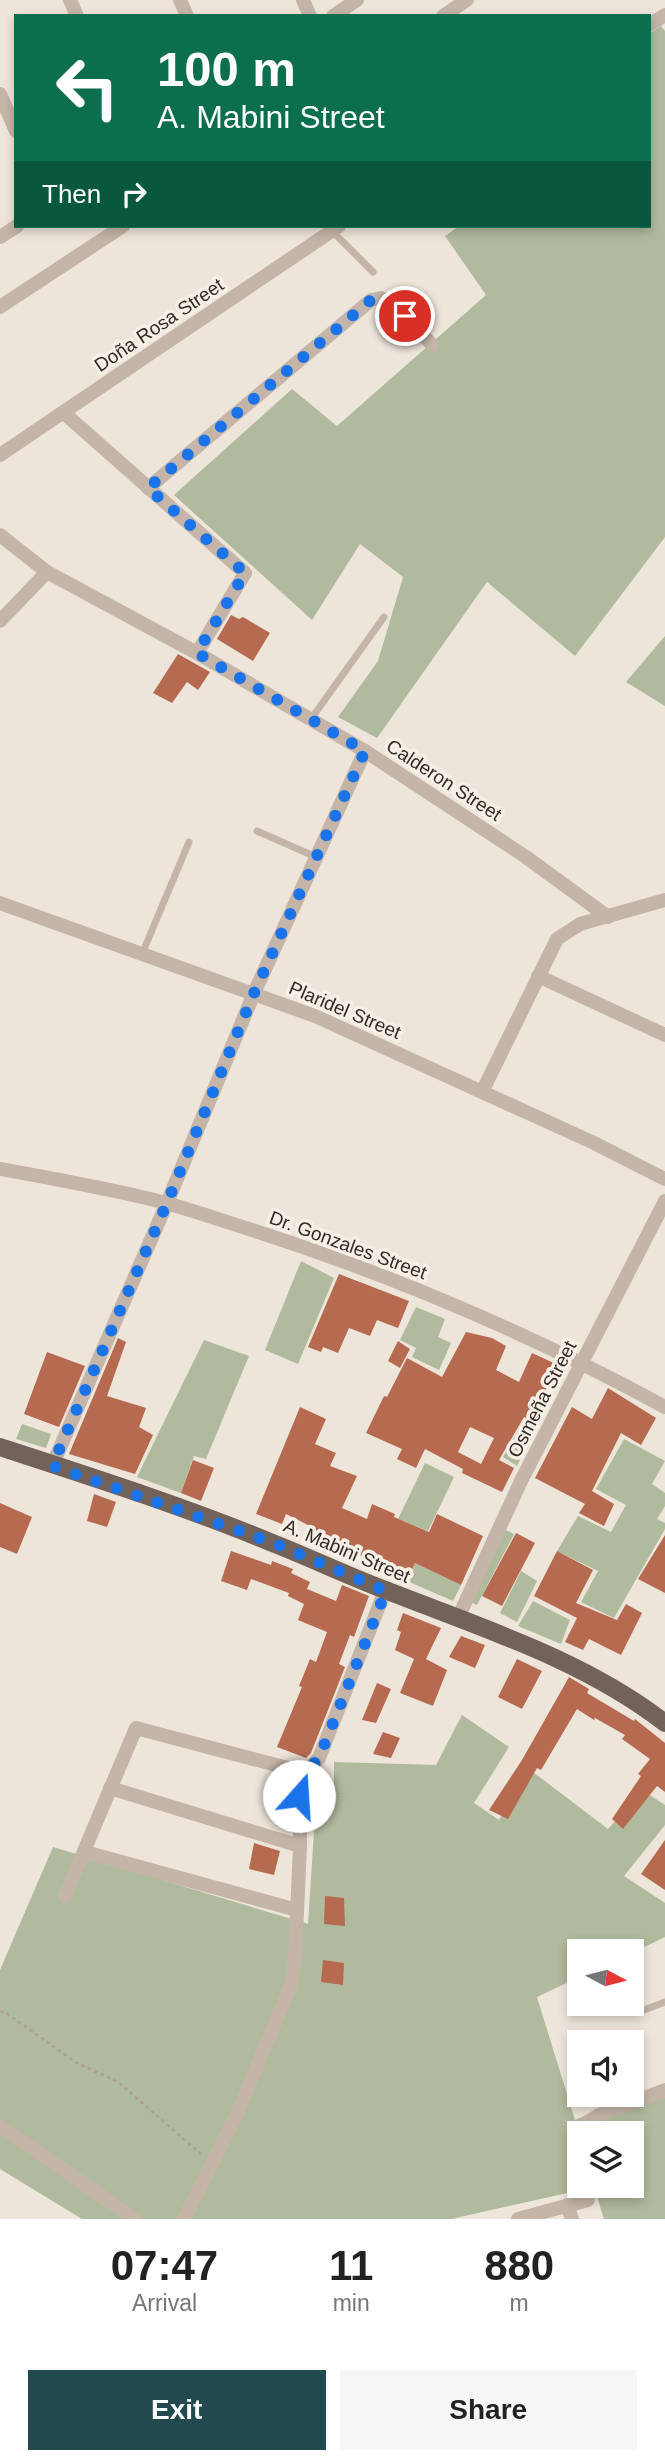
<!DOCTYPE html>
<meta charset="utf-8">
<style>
body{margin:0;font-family:Helvetica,sans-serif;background:#f6f6f6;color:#222;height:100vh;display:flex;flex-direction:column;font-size:26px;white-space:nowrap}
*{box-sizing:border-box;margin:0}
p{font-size:23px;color:#767676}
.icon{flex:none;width:38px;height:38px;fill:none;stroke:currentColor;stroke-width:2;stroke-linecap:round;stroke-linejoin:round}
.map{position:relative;height:2219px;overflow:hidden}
.details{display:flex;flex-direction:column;background:#fff;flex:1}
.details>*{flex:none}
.guide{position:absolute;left:14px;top:14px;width:637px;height:214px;border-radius:0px;box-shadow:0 4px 10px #0003;background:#0b6e4f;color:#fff;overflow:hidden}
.needle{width:46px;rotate:97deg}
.controls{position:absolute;left:567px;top:1939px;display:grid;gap:14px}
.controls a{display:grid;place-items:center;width:77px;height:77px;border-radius:0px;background:#fff;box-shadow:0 4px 10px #0003;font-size:35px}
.pin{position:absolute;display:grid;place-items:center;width:60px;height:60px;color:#fff;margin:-30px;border:4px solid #fff;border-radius:50%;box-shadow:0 2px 7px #0007}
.me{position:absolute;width:77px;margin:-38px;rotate:19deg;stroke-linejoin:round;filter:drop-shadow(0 0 5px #0008)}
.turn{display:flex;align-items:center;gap:24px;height:147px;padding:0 28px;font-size:32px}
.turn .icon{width:91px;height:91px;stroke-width:2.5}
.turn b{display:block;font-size:49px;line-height:60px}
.then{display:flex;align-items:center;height:66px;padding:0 28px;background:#0003;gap:14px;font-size:26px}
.eta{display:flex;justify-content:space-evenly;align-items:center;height:119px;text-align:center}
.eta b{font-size:42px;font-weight:600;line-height:49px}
.action{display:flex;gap:14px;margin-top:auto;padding:14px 28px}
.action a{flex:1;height:80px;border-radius:0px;background:#224a4e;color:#fff;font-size:28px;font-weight:600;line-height:80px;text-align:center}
.action a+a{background:#f6f6f6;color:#222}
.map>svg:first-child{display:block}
.green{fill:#b0ba9d;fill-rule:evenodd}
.building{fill:#b66a50;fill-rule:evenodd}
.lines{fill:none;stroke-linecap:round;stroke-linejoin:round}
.path{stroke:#af9f93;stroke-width:2.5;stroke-dasharray:3.5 3.5;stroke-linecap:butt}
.service{stroke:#c4b5a8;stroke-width:7}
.minor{stroke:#c4b5a8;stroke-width:14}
.primary{stroke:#72625a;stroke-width:18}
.route{stroke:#1a73e8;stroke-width:12;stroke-dasharray:0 21.6}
.labels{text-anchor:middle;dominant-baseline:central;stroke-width:7;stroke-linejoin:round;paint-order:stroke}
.street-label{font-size:19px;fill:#322b27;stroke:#f6efe6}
</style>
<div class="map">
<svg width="665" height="2219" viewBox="0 0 665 2219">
<rect width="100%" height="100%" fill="#eee5da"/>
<g class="green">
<polygon points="661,26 665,31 665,537 575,656 487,582 377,738 338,717 378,661 403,577 360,544 312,620 174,495 292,389 337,426 486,295 445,236 459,226 649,226 649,34"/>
<polygon points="665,636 665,706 626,682"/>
<polygon points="301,1261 334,1278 298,1364 265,1350"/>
<polygon points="416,1307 445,1319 438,1337 451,1343 439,1370 412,1357 416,1348 400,1340"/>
<polygon points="204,1340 249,1356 206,1459 194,1456 181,1493 137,1477"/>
<polygon points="524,1420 536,1427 517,1466 503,1457"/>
<polygon points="22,1424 51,1434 46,1448 16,1439"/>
<polygon points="624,1439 665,1461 652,1484 665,1493 665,1506 657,1519 665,1523 665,1529 614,1618 581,1602 598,1571 557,1551 578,1516 611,1532 626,1505 596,1489"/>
<polygon points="425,1463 454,1477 428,1531 398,1519"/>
<polygon points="506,1530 514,1534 477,1605 468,1601"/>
<polygon points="415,1563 461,1585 453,1601 407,1581"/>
<polygon points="521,1571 537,1581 517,1622 500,1613"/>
<polygon points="533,1601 570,1620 561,1644 518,1626"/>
<path d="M462,1715L509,1747L474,1803L499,1820L529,1769L608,1829L642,1790L665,1805V1825L624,1876L665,1903V1937L632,1953L579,1951V1977L537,1997L575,2120L665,2084V2219H604L594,2187L451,2219H82L0,2169V1970L53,1847L308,1924L317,1785L334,1792V1762L436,1765ZM579,2133H632V2186H579Z"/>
</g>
<g class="building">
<polygon points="231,615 239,619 243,617 270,633 253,661 217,639"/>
<polygon points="178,654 210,672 198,690 187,682 172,703 153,693"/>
<polygon points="339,1274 409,1301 398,1328 377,1320 370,1336 349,1328 338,1353 323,1347 321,1352 308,1347"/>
<path d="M466,1332L492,1338L506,1346L496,1370L519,1382L532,1353L556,1364L543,1397L549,1399L537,1424L524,1417L499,1460L514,1468L502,1492L462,1473L463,1469L425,1449L416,1468L397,1459L402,1449L366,1433L384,1396L387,1397L407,1358L442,1377ZM470,1427L494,1438L481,1464L458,1452Z"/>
<polygon points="118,1338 126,1342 107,1396 146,1408 139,1427 153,1435 135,1474 69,1454"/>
<polygon points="398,1341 410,1349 400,1368 388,1361"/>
<polygon points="47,1352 85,1366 59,1427 24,1414"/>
<polygon points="608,1388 656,1418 641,1445 621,1433 592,1491 614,1504 604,1526 579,1513 585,1504 535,1478 572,1407 592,1419"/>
<polygon points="300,1407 326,1419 315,1444 336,1453 330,1466 357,1476 342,1508 367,1519 372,1504 395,1514 394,1517 429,1532 437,1514 483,1536 461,1585 415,1563 407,1580 354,1552 307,1534 310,1526 286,1514 282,1524 256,1514"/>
<polygon points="193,1460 214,1468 201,1501 181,1493"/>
<polygon points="94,1494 116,1502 107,1527 87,1521"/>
<polygon points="0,1503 32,1517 17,1554 0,1547"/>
<polygon points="516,1533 535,1543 502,1606 482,1596"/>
<polygon points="665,1535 665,1593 638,1579"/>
<polygon points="231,1551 271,1565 272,1561 293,1569 291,1573 310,1582 307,1589 336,1601 342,1585 369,1596 354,1637 350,1635 339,1664 345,1667 311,1753 306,1758 277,1747 302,1687 299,1686 310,1659 316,1662 327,1632 298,1620 304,1604 288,1596 289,1593 251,1579 247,1590 221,1581"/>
<polygon points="557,1551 593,1570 576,1603 617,1620 626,1604 642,1613 621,1655 589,1639 583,1650 565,1642 577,1618 534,1596"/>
<polygon points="403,1613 441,1628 426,1659 447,1670 433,1706 400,1693 414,1659 395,1650 401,1632 397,1630"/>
<polygon points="461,1636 485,1645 475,1668 449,1657"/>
<polygon points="517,1659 542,1671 522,1709 498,1697"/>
<polygon points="569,1677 589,1689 587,1693 634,1721 635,1719 665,1743 665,1792 657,1786 623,1829 612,1819 641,1776 638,1774 650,1759 622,1739 625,1735 595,1718 594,1720 577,1709 541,1770 537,1768 508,1819 489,1810 522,1760"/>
<polygon points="377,1683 391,1689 376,1723 362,1720"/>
<polygon points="383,1732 400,1738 391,1758 373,1754"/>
<polygon points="665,1840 665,1890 641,1874"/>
<polygon points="254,1843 280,1851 274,1875 249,1869"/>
<polygon points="325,1896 344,1898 345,1926 324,1924"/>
<polygon points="323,1960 344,1963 343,1985 321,1982"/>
</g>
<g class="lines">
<polyline class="path" points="0,2011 8,2014 75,2062 118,2082 201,2154"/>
<g class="service">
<polyline points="332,231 373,272"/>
<polyline points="311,719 384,617"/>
<polyline points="257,831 316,857"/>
<polyline points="142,954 189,842"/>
<polyline points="644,2010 665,2002"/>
</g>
<g class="minor">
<polyline points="70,0 77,16"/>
<polyline points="180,0 187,16"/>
<polyline points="303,0 310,16"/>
<polyline points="333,16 357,0"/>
<polyline points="443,16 467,0"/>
<polyline points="649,25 665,15"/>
<polyline points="0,94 16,131"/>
<polyline points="0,237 17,226"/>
<polyline points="0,307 123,226"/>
<polyline points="64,413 245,573 197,653"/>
<polyline points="0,455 339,226"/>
<polyline points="148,488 371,300 381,298 392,302 432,345"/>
<polyline points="0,535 47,572 197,653 365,751 526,857 608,917"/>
<polyline points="0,621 47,572"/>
<polyline points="0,903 315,1016 592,1142 665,1179"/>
<polyline points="538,976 665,1035"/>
<polyline points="482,1092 557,939 580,924 665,900"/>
<path d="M0,1169C55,1179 112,1189 166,1203C195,1211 223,1221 252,1230C395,1276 533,1335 665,1407"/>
<polyline points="52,1466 167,1203 254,993 365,751"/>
<polyline points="458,1618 521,1481 665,1201"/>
<polyline points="110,1788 300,1846"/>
<polyline points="85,1852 297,1910"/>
<polyline points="65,1896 136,1728 299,1771 310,1768 319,1758 385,1591"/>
<polyline points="0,2126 135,2219"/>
<polyline points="581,2133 583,2125 599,2115 665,2090"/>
<polyline points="567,2205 572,2219"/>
<polyline points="184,2219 237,2114 291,1985 295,1957 300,1846 299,1771"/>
<polyline points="518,2219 588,2200 586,2186"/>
</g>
<path class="primary" d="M0,1447C92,1477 186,1507 275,1544C313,1559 350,1577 388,1591C482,1628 584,1660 665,1723"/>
</g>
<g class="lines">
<path class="route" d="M299,1796V1771L310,1768L319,1758L386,1591L274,1543L52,1466L167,1203L254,993L365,751L197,653L245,573L148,488L371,300C388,296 394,304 405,316"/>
</g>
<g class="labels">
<g class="street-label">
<text transform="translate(159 325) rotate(-34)">Doña Rosa Street</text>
<text transform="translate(444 780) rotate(33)">Calderon Street</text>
<text transform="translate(345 1010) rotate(23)">Plaridel Street</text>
<text transform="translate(348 1245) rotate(20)">Dr. Gonzales Street</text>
<text transform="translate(542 1399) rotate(-63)">Osmeña Street</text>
<text transform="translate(347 1551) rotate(23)">A. Mabini Street</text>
</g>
</g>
</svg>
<div class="controls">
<a><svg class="needle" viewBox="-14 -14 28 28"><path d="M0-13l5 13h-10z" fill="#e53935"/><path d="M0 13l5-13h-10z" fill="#767676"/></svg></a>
<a><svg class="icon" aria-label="sound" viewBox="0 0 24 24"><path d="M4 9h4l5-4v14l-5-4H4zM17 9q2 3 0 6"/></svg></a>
<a><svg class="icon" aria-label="layers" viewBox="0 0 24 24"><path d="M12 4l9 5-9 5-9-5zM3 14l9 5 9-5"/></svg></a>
</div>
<div class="pin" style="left:405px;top:316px;background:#d93025"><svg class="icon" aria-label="arrive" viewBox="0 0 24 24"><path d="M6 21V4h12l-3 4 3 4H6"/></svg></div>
<svg class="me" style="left:299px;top:1796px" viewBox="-20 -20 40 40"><circle r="19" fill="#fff"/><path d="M0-13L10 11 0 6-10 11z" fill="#1a73e8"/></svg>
<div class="guide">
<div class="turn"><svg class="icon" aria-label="left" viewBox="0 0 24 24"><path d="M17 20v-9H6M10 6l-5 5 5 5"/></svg><div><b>100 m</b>A. Mabini Street</div></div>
<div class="then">Then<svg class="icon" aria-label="right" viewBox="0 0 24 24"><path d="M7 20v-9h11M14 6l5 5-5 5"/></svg></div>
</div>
</div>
<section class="details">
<div class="eta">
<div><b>07:47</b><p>Arrival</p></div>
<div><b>11</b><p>min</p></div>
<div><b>880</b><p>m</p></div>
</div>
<div class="action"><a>Exit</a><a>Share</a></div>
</section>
